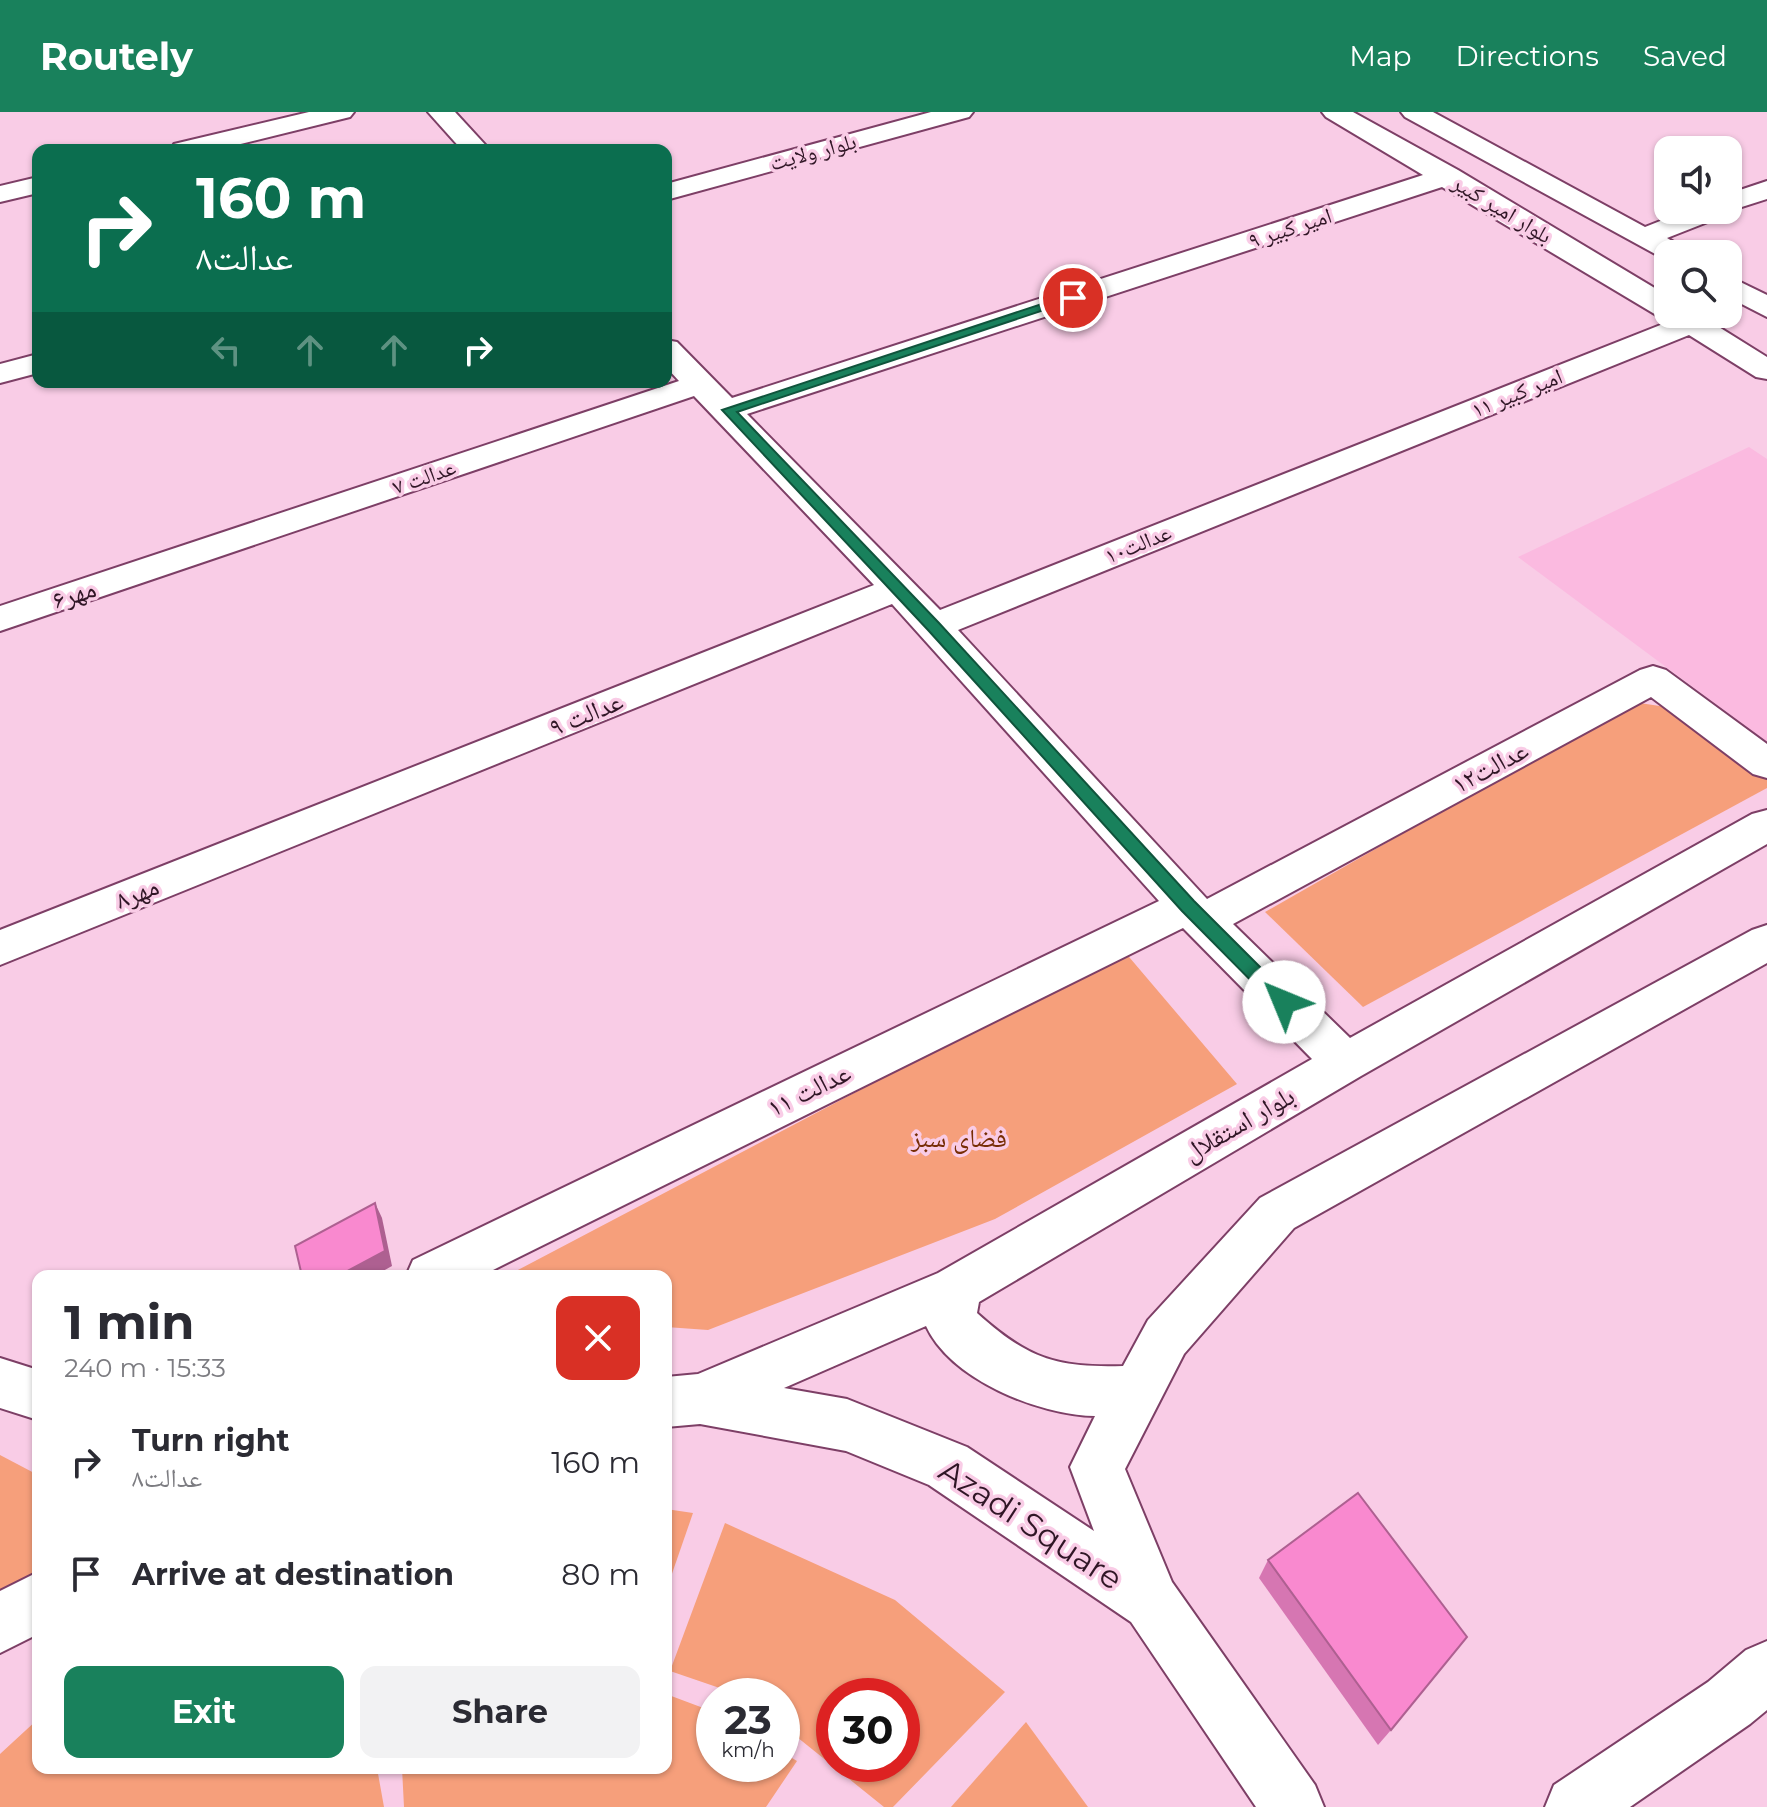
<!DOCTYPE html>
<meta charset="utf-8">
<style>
body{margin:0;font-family:Montserrat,"Noto Naskh Arabic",sans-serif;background:#f2f2f3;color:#2b2b33;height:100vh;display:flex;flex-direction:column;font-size:30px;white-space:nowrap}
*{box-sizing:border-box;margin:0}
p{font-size:26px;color:#7c7c81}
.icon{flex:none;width:44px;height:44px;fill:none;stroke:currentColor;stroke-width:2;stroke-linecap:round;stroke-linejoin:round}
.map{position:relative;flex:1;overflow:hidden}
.side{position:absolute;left:32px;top:1158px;width:640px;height:504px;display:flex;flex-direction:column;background:#fff;border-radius:16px;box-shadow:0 2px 6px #0004}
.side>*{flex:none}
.top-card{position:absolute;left:32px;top:32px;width:640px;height:244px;border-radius:16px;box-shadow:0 2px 6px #0004;background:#0b6e4f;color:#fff;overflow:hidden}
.controls{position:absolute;left:1654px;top:24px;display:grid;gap:16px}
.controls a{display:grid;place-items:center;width:88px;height:88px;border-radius:16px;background:#fff;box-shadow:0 2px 6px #0004;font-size:40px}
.speed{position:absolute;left:696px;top:1566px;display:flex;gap:16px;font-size:40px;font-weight:700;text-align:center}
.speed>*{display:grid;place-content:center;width:104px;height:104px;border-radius:50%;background:#fff;box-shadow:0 2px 6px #0004;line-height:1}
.speed small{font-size:20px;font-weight:400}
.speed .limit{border:12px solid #d22;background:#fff;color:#111}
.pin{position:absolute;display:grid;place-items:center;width:68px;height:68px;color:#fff;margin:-34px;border:4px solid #fff;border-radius:50%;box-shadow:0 2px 8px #0007}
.me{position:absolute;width:88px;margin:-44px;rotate:315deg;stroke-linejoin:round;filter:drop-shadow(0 0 6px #0008)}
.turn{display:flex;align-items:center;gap:28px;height:168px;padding:0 32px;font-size:36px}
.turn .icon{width:104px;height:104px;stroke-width:2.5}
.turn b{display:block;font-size:56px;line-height:68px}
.lanes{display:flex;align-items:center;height:76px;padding:0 32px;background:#0003;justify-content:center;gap:40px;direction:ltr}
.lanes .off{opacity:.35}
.round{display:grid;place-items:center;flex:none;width:84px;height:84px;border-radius:16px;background:#f2f2f3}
.summary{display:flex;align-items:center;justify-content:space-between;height:136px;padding:0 32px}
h1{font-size:48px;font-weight:700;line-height:60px}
.primary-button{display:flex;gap:16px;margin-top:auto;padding:16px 32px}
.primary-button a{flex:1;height:92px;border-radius:16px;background:#19815c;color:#fff;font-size:32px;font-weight:700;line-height:92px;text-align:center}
.primary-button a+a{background:#f2f2f3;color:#2b2b33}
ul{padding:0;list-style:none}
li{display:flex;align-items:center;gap:24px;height:112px;padding:0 32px}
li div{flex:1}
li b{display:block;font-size:30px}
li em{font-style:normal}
header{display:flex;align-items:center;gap:48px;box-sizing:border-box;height:112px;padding:0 40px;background:#19815c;color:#fff}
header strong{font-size:38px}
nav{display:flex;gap:44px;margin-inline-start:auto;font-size:28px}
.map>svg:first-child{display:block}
.built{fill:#fbbae0}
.green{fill:#f69f7b;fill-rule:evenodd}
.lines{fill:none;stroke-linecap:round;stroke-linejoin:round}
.minor-casing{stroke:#7d3f66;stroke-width:4}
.minor{fill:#fff;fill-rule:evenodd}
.wall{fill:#d676b2}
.shaded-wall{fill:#ae6091}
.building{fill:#f989cf;stroke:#ae6091;stroke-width:2}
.route{fill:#19815c;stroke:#10543c;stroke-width:2}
.labels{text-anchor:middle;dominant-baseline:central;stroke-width:7;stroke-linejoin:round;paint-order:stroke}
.far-street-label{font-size:22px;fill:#301626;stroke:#f9cce6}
.street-label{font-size:26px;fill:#301626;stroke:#f9cce6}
.park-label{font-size:26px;fill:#772d05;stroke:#f9cce6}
.near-street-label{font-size:32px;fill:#301626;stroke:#f9cce6}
</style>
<header>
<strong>Routely</strong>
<nav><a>Map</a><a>Directions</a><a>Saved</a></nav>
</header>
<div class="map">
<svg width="1767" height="1695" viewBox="0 0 1767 1695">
<rect width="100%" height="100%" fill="#f9cce6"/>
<polygon class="built" points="1749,335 1767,347 1767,630 1518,445"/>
<g class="green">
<polygon points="1633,590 1673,596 1767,666 1767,676 1363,895 1265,800"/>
<polygon points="1124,839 1237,972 995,1107 708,1218 666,1215 666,1164 486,1164 516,1159"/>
<polygon points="0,1343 38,1363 38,1462 0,1489"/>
<polygon points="666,1397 693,1401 666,1479"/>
<path d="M725,1411L895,1488L1005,1580L893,1695H884L782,1613V1584H743L670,1559ZM902,1584V1652H834V1584Z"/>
<polygon points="666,1582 714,1600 714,1652 782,1652 782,1640 797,1649 766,1695 404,1695 402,1656 666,1656"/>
<polygon points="38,1607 38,1656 377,1656 384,1695 0,1695 0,1642"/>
<polygon points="1026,1610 1088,1695 951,1695"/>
</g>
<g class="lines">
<defs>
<g id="minor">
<polygon points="309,0 354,0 350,5 216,38 170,38 174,32"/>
<polygon points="428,0 455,0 490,38 462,38"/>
<polygon points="931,0 973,0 969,5 666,88 666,72"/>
<path d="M1322,0H1353L1458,58L1668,184V202H1698L1767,245V267L1756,265L1689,223L958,518L1207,787L1640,558L1653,554L1666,558L1767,632V666L1753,662L1651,585L1233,812L1350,926L1752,702L1767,698V732L1361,964L979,1190L977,1201C1027,1246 1055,1256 1123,1254L1148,1208L1260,1086L1752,818L1767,813V851L1294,1116L1184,1242L1125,1357L1172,1470L1315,1673L1324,1695H1256L1131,1510L929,1373L846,1339L700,1312L666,1315V1265L698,1262L938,1161L1312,947L1183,816L481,1164H406L413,1148L1159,789L892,492L0,853V818L874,473L694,284L0,519V494L679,269L666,255V228L677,230L732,286L1423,63L1326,5ZM1442,75L1668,210L940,498L747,302ZM926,1214C951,1268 1039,1303 1095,1304L1070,1355L1094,1419L967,1335L847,1287L784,1276Z"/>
<polygon points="1401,0 1433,0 1645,115 1688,98 1728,98 1728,82 1767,69 1767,87 1726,100 1723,104 1667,126 1684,136 1688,142 1668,142 1668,149 1405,5"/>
<polygon points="38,65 38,81 0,90 0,74"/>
<polygon points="1728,164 1767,183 1767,205 1728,185"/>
<polygon points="38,242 38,261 0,271 0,252"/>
<polygon points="0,1246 38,1258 38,1308 0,1296"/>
<polygon points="38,1460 38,1522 0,1541 0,1479"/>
<polygon points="1767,1529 1767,1598 1750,1612 1630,1695 1545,1695 1554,1673 1708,1570 1746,1538"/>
</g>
</defs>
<use href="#minor" class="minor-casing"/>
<use href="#minor" class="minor"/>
</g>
<polygon class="wall" points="1268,1448 1391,1618 1378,1633 1259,1466"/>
<polygon class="shaded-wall" points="375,1091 382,1106 392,1154 374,1164 338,1164"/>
<g class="building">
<polygon points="375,1091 385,1139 338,1164 302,1164 295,1134"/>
<polygon points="1358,1381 1467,1525 1391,1618 1268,1448"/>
</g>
<polygon class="route" points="1069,183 1080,186 737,300 939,511 1194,789 1290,885 1293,890 1284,897 1277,895 1182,799 928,518 722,298"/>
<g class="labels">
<g class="far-street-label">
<text transform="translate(813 40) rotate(-15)">بلوار ولایت</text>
<text transform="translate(1502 97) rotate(31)">بلوار امیر کبیر</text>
<text transform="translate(1290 116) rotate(-18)">امیر کبیر ۹</text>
<text transform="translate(1517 281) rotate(-22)">امیر کبیر ۱۱</text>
<text transform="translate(424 365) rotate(-19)">عدالت ۷</text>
<text transform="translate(1138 432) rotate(-22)">عدالت۱۰</text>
</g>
<g class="street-label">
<text transform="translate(74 482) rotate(-18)">مهر۶</text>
<text transform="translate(586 602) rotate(-22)">عدالت ۹</text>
<text transform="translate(1490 655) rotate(-28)">عدالت۱۲</text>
<text transform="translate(137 781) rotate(-22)">مهر۸</text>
<text transform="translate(809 978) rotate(-26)">عدالت ۱۱</text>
<text transform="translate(1239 1012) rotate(-30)">بلوار استقلال</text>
</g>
<g class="park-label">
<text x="959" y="1026">فضای سبز</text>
</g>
<g class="near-street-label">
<text transform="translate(1031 1412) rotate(33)">Azadi Square</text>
</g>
</g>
</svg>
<div class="controls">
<a><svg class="icon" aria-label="sound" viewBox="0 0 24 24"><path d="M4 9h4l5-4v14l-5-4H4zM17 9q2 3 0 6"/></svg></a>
<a><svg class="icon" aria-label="search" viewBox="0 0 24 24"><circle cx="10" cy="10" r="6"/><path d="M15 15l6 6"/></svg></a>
</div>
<div class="speed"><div>23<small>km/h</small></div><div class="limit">30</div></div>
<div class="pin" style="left:1073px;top:186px;background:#d93025"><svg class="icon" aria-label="arrive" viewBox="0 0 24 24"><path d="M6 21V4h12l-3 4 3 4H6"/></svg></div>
<svg class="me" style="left:1284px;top:890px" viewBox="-20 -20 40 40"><circle r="19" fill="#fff"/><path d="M0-13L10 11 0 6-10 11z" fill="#19815c"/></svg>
<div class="top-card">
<div class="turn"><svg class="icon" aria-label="right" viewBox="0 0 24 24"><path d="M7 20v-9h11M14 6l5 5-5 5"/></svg><div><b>160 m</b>عدالت۸</div></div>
<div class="lanes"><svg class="icon off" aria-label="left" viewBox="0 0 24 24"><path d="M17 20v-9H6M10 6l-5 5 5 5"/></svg><svg class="icon off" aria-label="ahead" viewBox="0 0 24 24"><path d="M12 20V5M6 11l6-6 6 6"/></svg><svg class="icon off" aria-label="ahead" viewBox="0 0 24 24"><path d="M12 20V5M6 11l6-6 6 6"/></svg><svg class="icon" aria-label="right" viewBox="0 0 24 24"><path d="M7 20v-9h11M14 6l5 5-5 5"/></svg></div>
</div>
<section class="side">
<div class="summary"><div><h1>1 min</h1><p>240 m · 15:33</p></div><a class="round" style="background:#d93025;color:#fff"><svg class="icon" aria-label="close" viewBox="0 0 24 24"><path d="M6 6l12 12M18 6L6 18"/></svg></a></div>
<ul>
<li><svg class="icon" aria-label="right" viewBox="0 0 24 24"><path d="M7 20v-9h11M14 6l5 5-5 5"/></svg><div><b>Turn right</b><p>عدالت۸</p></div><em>160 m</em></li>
<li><svg class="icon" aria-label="arrive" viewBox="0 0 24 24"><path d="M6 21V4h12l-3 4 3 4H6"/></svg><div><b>Arrive at destination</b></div><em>80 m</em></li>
</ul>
<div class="primary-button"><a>Exit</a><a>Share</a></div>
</section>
</div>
